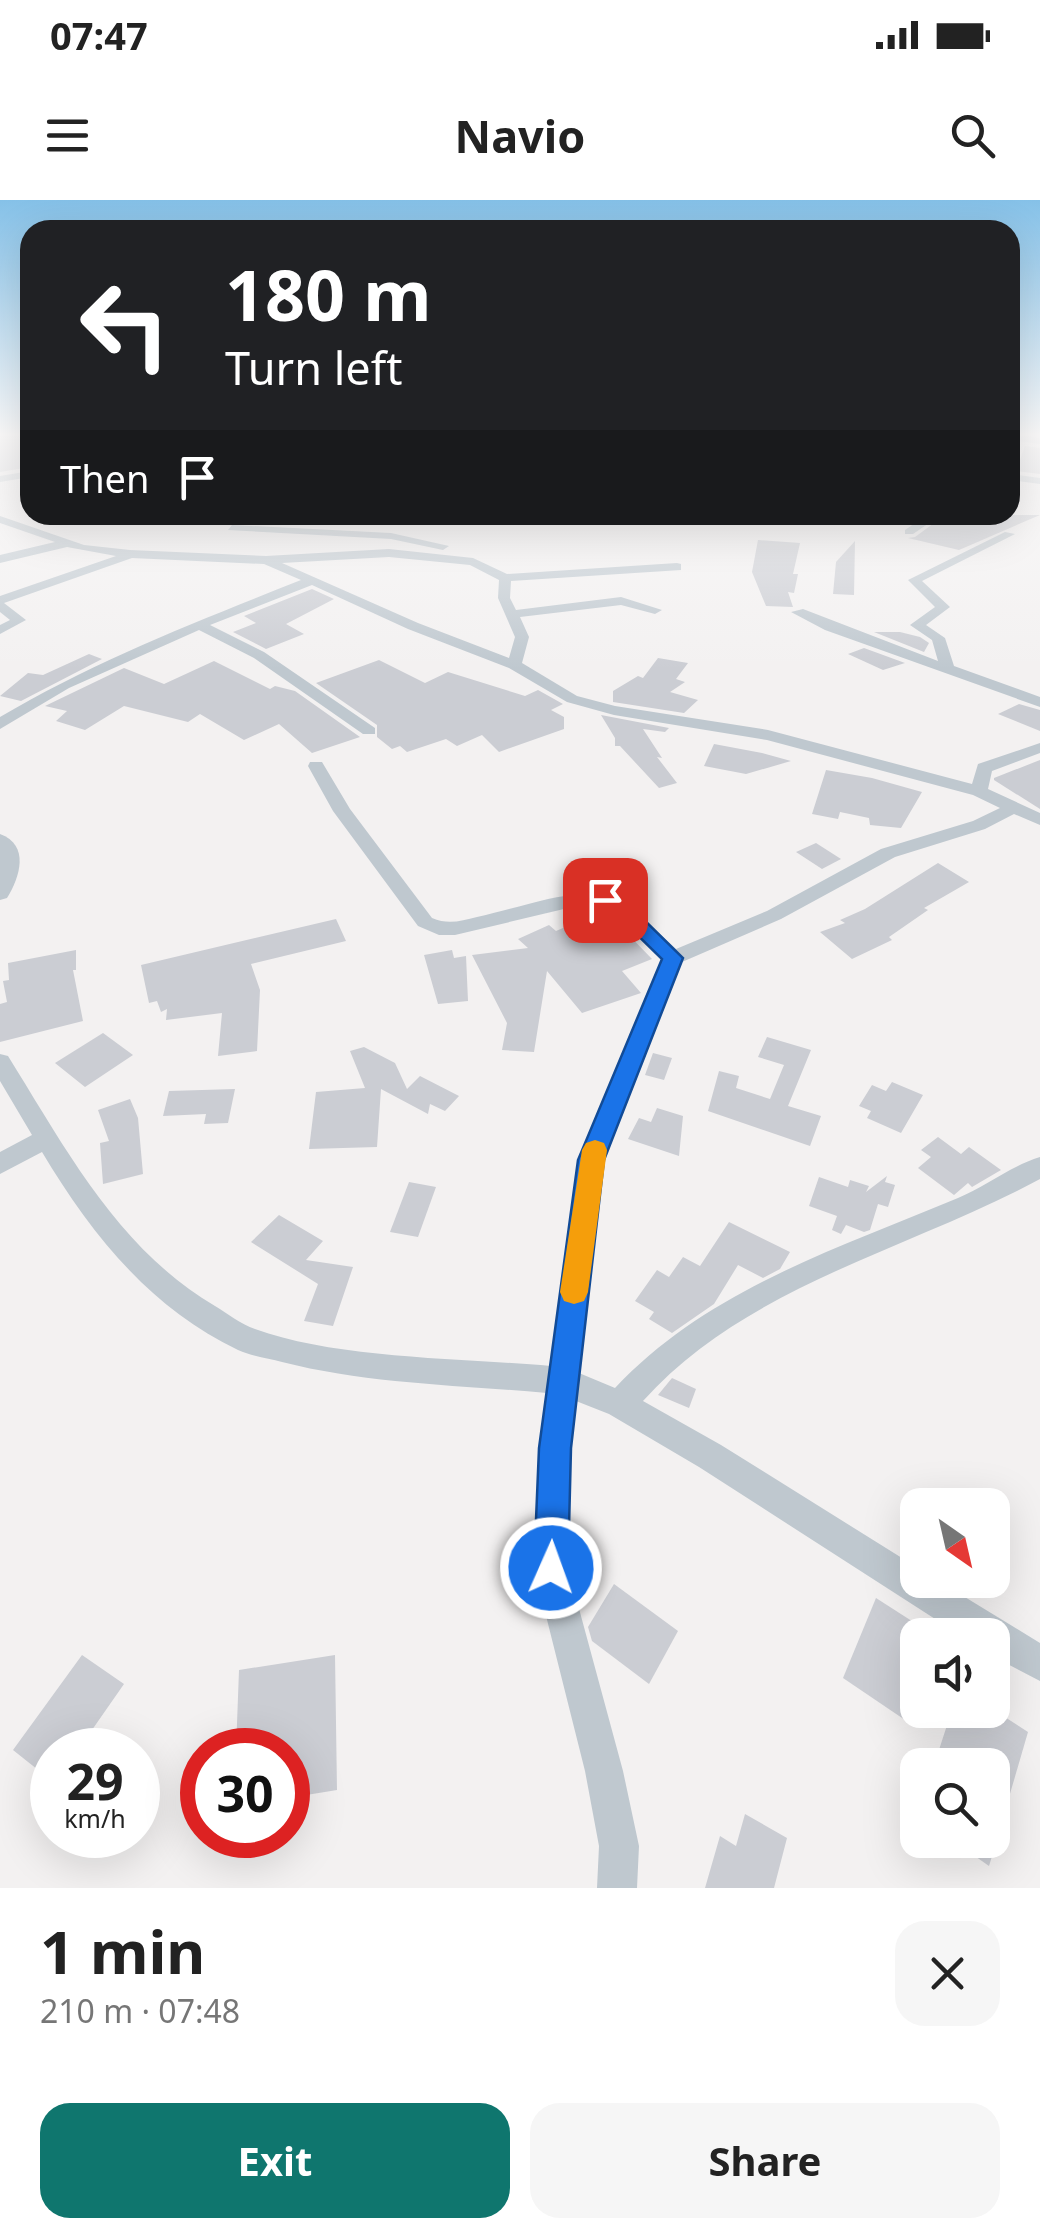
<!DOCTYPE html>
<meta charset="utf-8">
<style>
body{margin:0;font-family:"Noto Sans",sans-serif;background:#f6f6f6;color:#222;height:100vh;display:flex;flex-direction:column;font-size:38px;white-space:nowrap}
*{box-sizing:border-box;margin:0}
p{font-size:32px;color:#767676}
.icon{flex:none;width:55px;height:55px;fill:none;stroke:currentColor;stroke-width:2;stroke-linecap:round;stroke-linejoin:round}
.map{position:relative;height:1688px;overflow:hidden}
.sheet{display:flex;flex-direction:column;background:#fff;flex:1}
.sheet>*{flex:none}
.banner{position:absolute;left:20px;top:20px;width:1000px;height:305px;border-radius:30px;box-shadow:0 10px 40px #0002;background:#202124;color:#fff;overflow:hidden}
.needle{width:65px;rotate:146deg}
.controls{position:absolute;left:900px;top:1288px;display:grid;gap:20px}
.controls a{display:grid;place-items:center;width:110px;height:110px;border-radius:20px;background:#fff;box-shadow:0 10px 40px #0002;font-size:50px}
.speed{position:absolute;left:30px;top:1528px;display:flex;gap:20px;font-size:50px;font-weight:700;text-align:center}
.speed>*{display:grid;place-content:center;width:130px;height:130px;border-radius:50%;background:#fff;box-shadow:0 10px 40px #0002;line-height:1}
.speed small{font-size:25px;font-weight:400}
.speed .limit{border:15px solid #d22;background:#fff;color:#111}
.pin{position:absolute;display:grid;place-items:center;width:85px;height:85px;color:#fff;margin:-42px;border-radius:20px;box-shadow:0 5px 15px #0006}
.me{position:absolute;width:110px;margin:-55px;rotate:2deg;stroke-linejoin:round;filter:drop-shadow(0 0 8px #0008)}
.turn{display:flex;align-items:center;gap:35px;height:210px;padding:0 40px;font-size:45px}
.turn .icon{width:130px;height:130px;stroke-width:2.5}
.turn b{display:block;font-size:70px;line-height:85px}
.then{display:flex;align-items:center;height:95px;padding:0 40px;background:#0003;gap:20px;font-size:38px}
.round{display:grid;place-items:center;flex:none;width:105px;height:105px;border-radius:30px;background:#f6f6f6}
.headline{display:flex;align-items:center;justify-content:space-between;height:170px;padding:0 40px}
h1{font-size:60px;font-weight:700;line-height:75px}
.cta{display:flex;gap:20px;margin-top:auto;padding:20px 40px}
.cta a{flex:1;height:115px;border-radius:30px;background:#0f766e;color:#fff;font-size:40px;font-weight:700;line-height:115px;text-align:center}
.cta a+a{background:#f6f6f6;color:#222}
.status{display:flex;justify-content:space-between;align-items:center;height:70px;padding:0 50px;background:#fff;direction:ltr}
.status svg{height:28px;fill:currentColor}
header{display:flex;justify-content:space-between;align-items:center;height:130px;padding:0 40px;background:#fff;font-size:45px;font-weight:700}
.map>svg:first-child{display:block}
.building{fill:#cbcdd3}
.lines{fill:none;stroke-linecap:round;stroke-linejoin:round}
.minor{fill:#bfc8cf;fill-rule:evenodd}
.route{fill:#1a73e8;stroke:#114b97;stroke-width:2.5}
.slow{fill:#f59e0b}
</style>
<div class="status"><b>07:47</b><svg viewBox="0 0 49 12"><path d="M0 12V9h3v3zM5 12V6h3v6zM10 12V3h3v9zM15 12V0h3v12zM26 1h20v11H26zM47 4h2v5h-2z"/></svg></div>
<header><svg class="icon" aria-label="menu" viewBox="0 0 24 24"><path d="M4 6h16M4 12h16M4 18h16"/></svg>Navio<svg class="icon" aria-label="search" viewBox="0 0 24 24"><circle cx="10" cy="10" r="6"/><path d="M15 15l6 6"/></svg></header>
<div class="map">
<svg width="1040" height="1688" viewBox="0 0 1040 1688">
<rect width="100%" height="100%" fill="#f3f1f1"/>
<g class="building">
<polygon points="26,233 30,267 0,272 0,236"/>
<polygon points="1025,246 1040,248 1040,274 1016,271"/>
<polygon points="945,315 1040,315 959,350 908,338 915,337"/>
<polygon points="758,340 800,343 793,374 798,374 794,393 788,392 793,407 766,406 752,372"/>
<polygon points="855,341 854,395 833,394 836,362"/>
<polygon points="312,389 334,399 286,424 304,434 266,449 233,432 256,423 244,416"/>
<polygon points="874,432 900,432 920,437 929,443 924,452"/>
<polygon points="864,448 905,463 883,470 848,454"/>
<polygon points="89,454 102,459 21,501 0,496 28,473 43,475"/>
<polygon points="658,458 688,463 676,479 685,482 670,492 698,500 684,513 613,502 613,491 638,476 643,478"/>
<polygon points="379,460 425,483 448,472 525,496 538,490 563,504 551,510 564,517 564,529 499,552 482,535 457,546 446,539 407,552 400,546 392,549 377,537 377,525 316,483"/>
<polygon points="214,461 270,489 275,486 295,491 360,537 312,553 279,524 244,540 200,514 188,522 124,506 85,530 56,521 67,511 45,506 124,468 164,484"/>
<polygon points="1019,504 1040,510 1040,531 998,514"/>
<polygon points="601,515 669,528 665,532 643,529 662,558 657,557 677,583 659,588 620,546 615,546 615,538"/>
<polygon points="714,544 762,553 791,561 746,574 704,566"/>
<polygon points="1040,560 1040,609 994,580 994,578"/>
<polygon points="826,570 872,578 922,592 901,628 870,625 869,618 840,612 838,619 812,614"/>
<polygon points="816,643 841,659 822,669 796,652"/>
<polygon points="938,663 969,682 924,708 928,710 889,737 892,740 852,759 820,732 845,723 840,720 865,709"/>
<polygon points="598,713 618,724 652,759 622,771 641,793 582,813 547,771 534,852 502,850 507,823 472,755 528,748 518,739 549,725 556,731"/>
<polygon points="336,719 346,741 251,764 260,790 257,851 218,856 222,813 166,820 167,809 161,812 157,801 149,803 141,765"/>
<polygon points="76,750 76,770 73,770 83,821 0,842 0,804 7,802 3,781 9,780 8,763"/>
<polygon points="452,750 454,758 466,756 468,801 438,804 424,755"/>
<polygon points="103,833 133,855 85,887 55,863"/>
<polygon points="767,837 811,850 788,906 821,916 810,946 708,911 719,871 739,876 736,888 770,899 784,865 758,857"/>
<polygon points="364,847 395,863 407,889 420,876 459,896 445,911 430,904 428,914 381,889 377,947 309,949 316,892 365,888 350,851"/>
<polygon points="653,853 672,858 664,880 645,875"/>
<polygon points="892,882 923,895 901,933 867,918 871,911 859,906 872,885 886,891"/>
<polygon points="235,889 228,923 204,924 206,914 163,916 169,891"/>
<polygon points="130,899 138,918 143,974 103,984 100,943 109,941 98,910"/>
<polygon points="657,908 683,916 679,956 628,939 639,918 651,922"/>
<polygon points="938,937 961,954 969,947 1001,970 972,987 968,983 954,995 918,968 931,957 921,950"/>
<polygon points="887,976 885,982 895,985 888,1007 878,1004 870,1030 864,1032 846,1025 841,1034 832,1030 837,1016 809,1006 819,977 848,987 850,980 869,986 866,992"/>
<polygon points="409,982 436,987 418,1037 390,1032"/>
<polygon points="279,1015 323,1041 306,1060 353,1067 333,1126 304,1121 318,1084 251,1042"/>
<polygon points="729,1022 790,1052 780,1069 763,1078 738,1065 714,1104 672,1133 649,1119 654,1112 635,1101 657,1070 669,1077 683,1057 700,1066"/>
<polygon points="672,1178 696,1189 689,1208 658,1195"/>
<polygon points="614,1384 678,1431 649,1484 592,1441 588,1427"/>
<polygon points="876,1398 918,1425 918,1496 908,1522 843,1478"/>
<polygon points="82,1455 124,1484 78,1550 52,1550 52,1581 13,1550"/>
<polygon points="335,1455 337,1590 288,1598 288,1550 236,1550 239,1470"/>
<polygon points="952,1510 994,1510 1028,1532 998,1635 992,1635 992,1565 934,1565"/>
<polygon points="745,1614 787,1638 774,1688 705,1688 720,1636 736,1646"/>
<polygon points="952,1640 997,1640 989,1666"/>
</g>
<g class="lines">
<g class="minor">
<polygon points="1010,234 1040,238 1040,244 1010,240"/>
<polygon points="30,271 30,277 0,282 0,276"/>
<polygon points="1010,274 1040,278 1040,284 1010,280"/>
<polygon points="927,315 941,315 913,334 905,334 905,330"/>
<path d="M0,316L84,345L130,350L266,356L389,349L473,358L507,374L677,363L681,364V370L511,381L510,398L516,410L621,397L662,410L655,414L621,405L520,417L529,437L522,463L577,496L615,506L768,530L972,584L978,564L1040,543V553L992,571L988,589L1040,613V625L1014,614L985,629L895,657L781,719L682,762L603,960L579,1173L615,1188C708,1089 837,1049 958,998C986,986 1011,966 1040,957V979C908,1050 746,1086 643,1201L721,1245L918,1368V1380H937L1040,1443V1481L992,1456V1435H960L699,1267L609,1214L576,1201L571,1248L568,1368L623,1571L639,1646L637,1688H597L599,1646L585,1571L534,1368L539,1248L547,1193C459,1185 368,1184 282,1162C268,1158 251,1156 238,1150C150,1108 91,1034 42,952L0,974V952L32,935L0,881V854L8,856C66,949 118,1049 215,1106C228,1114 241,1124 255,1129C337,1159 462,1158 551,1166L579,960L662,759L616,716L585,704L455,735H439L418,726L333,611L308,566L310,562H322L350,609L432,718C448,725 461,721 477,717C577,694 595,670 676,749L767,711L881,649L973,621L1000,608L973,595L767,540L614,515L567,502L509,468L408,429L312,385L210,425L264,452L375,528V534H363L254,458L199,430L69,488L0,529V517C96,460 198,421 301,380L264,364L132,358L4,403L26,420L0,434V425L10,420L0,412V396L116,356L67,347L0,363V355L55,342L0,323ZM389,357L470,365L499,380L498,398L515,437L509,458L418,423L282,363Z"/>
<polygon points="232,325 391,333 449,346 443,350 391,339 228,330"/>
<polygon points="1005,332 1015,334 922,381 950,407 926,425 945,438 954,466 1040,497 1040,507 825,430 791,412 803,409 938,461 932,440 910,425 935,407 908,380"/>
<path d="M0,634C30,645 20,677 7,698L0,700Z"/>
</g>
</g>
<linearGradient id="sky" x2="0" y2="1"><stop stop-color="#85c1e8"/><stop offset="0.5" stop-color="#faf9f9"/><stop offset="1" stop-color="#faf9f9" stop-opacity="0"/></linearGradient>
<rect width="1040" height="469" fill="url(#sky)"/>
<polygon class="route" points="605,695 627,703 683,758 604,960 571,1248 568,1368 563,1381 551,1386 539,1381 534,1368 539,1248 578,960 662,759 614,712 598,705 598,696"/>
<polygon class="slow" points="595,940 604,943 607,950 588,1092 584,1101 574,1104 564,1101 560,1092 582,950 586,943"/>
</svg>
<div class="controls">
<a><svg class="needle" viewBox="-14 -14 28 28"><path d="M0-13l5 13h-10z" fill="#e53935"/><path d="M0 13l5-13h-10z" fill="#767676"/></svg></a>
<a><svg class="icon" aria-label="sound" viewBox="0 0 24 24"><path d="M4 9h4l5-4v14l-5-4H4zM17 9q2 3 0 6"/></svg></a>
<a><svg class="icon" aria-label="search" viewBox="0 0 24 24"><circle cx="10" cy="10" r="6"/><path d="M15 15l6 6"/></svg></a>
</div>
<div class="speed"><div>29<small>km/h</small></div><div class="limit">30</div></div>
<div class="pin" style="left:605px;top:700px;background:#d93025"><svg class="icon" aria-label="arrive" viewBox="0 0 24 24"><path d="M6 21V4h12l-3 4 3 4H6"/></svg></div>
<svg class="me" style="left:551px;top:1368px" viewBox="-20 -20 40 40"><circle r="17" fill="#1a73e8" stroke="#fff" stroke-width="3"/><path d="M0-11L8 9 0 5-8 9z" fill="#fff"/></svg>
<div class="banner">
<div class="turn"><svg class="icon" aria-label="left" viewBox="0 0 24 24"><path d="M17 20v-9H6M10 6l-5 5 5 5"/></svg><div><b>180 m</b>Turn left</div></div>
<div class="then">Then<svg class="icon" aria-label="arrive" viewBox="0 0 24 24"><path d="M6 21V4h12l-3 4 3 4H6"/></svg></div>
</div>
</div>
<section class="sheet">
<div class="headline"><div><h1>1 min</h1><p>210 m · 07:48</p></div><a class="round"><svg class="icon" aria-label="close" viewBox="0 0 24 24"><path d="M6 6l12 12M18 6L6 18"/></svg></a></div>
<div class="cta"><a>Exit</a><a>Share</a></div>
</section>
